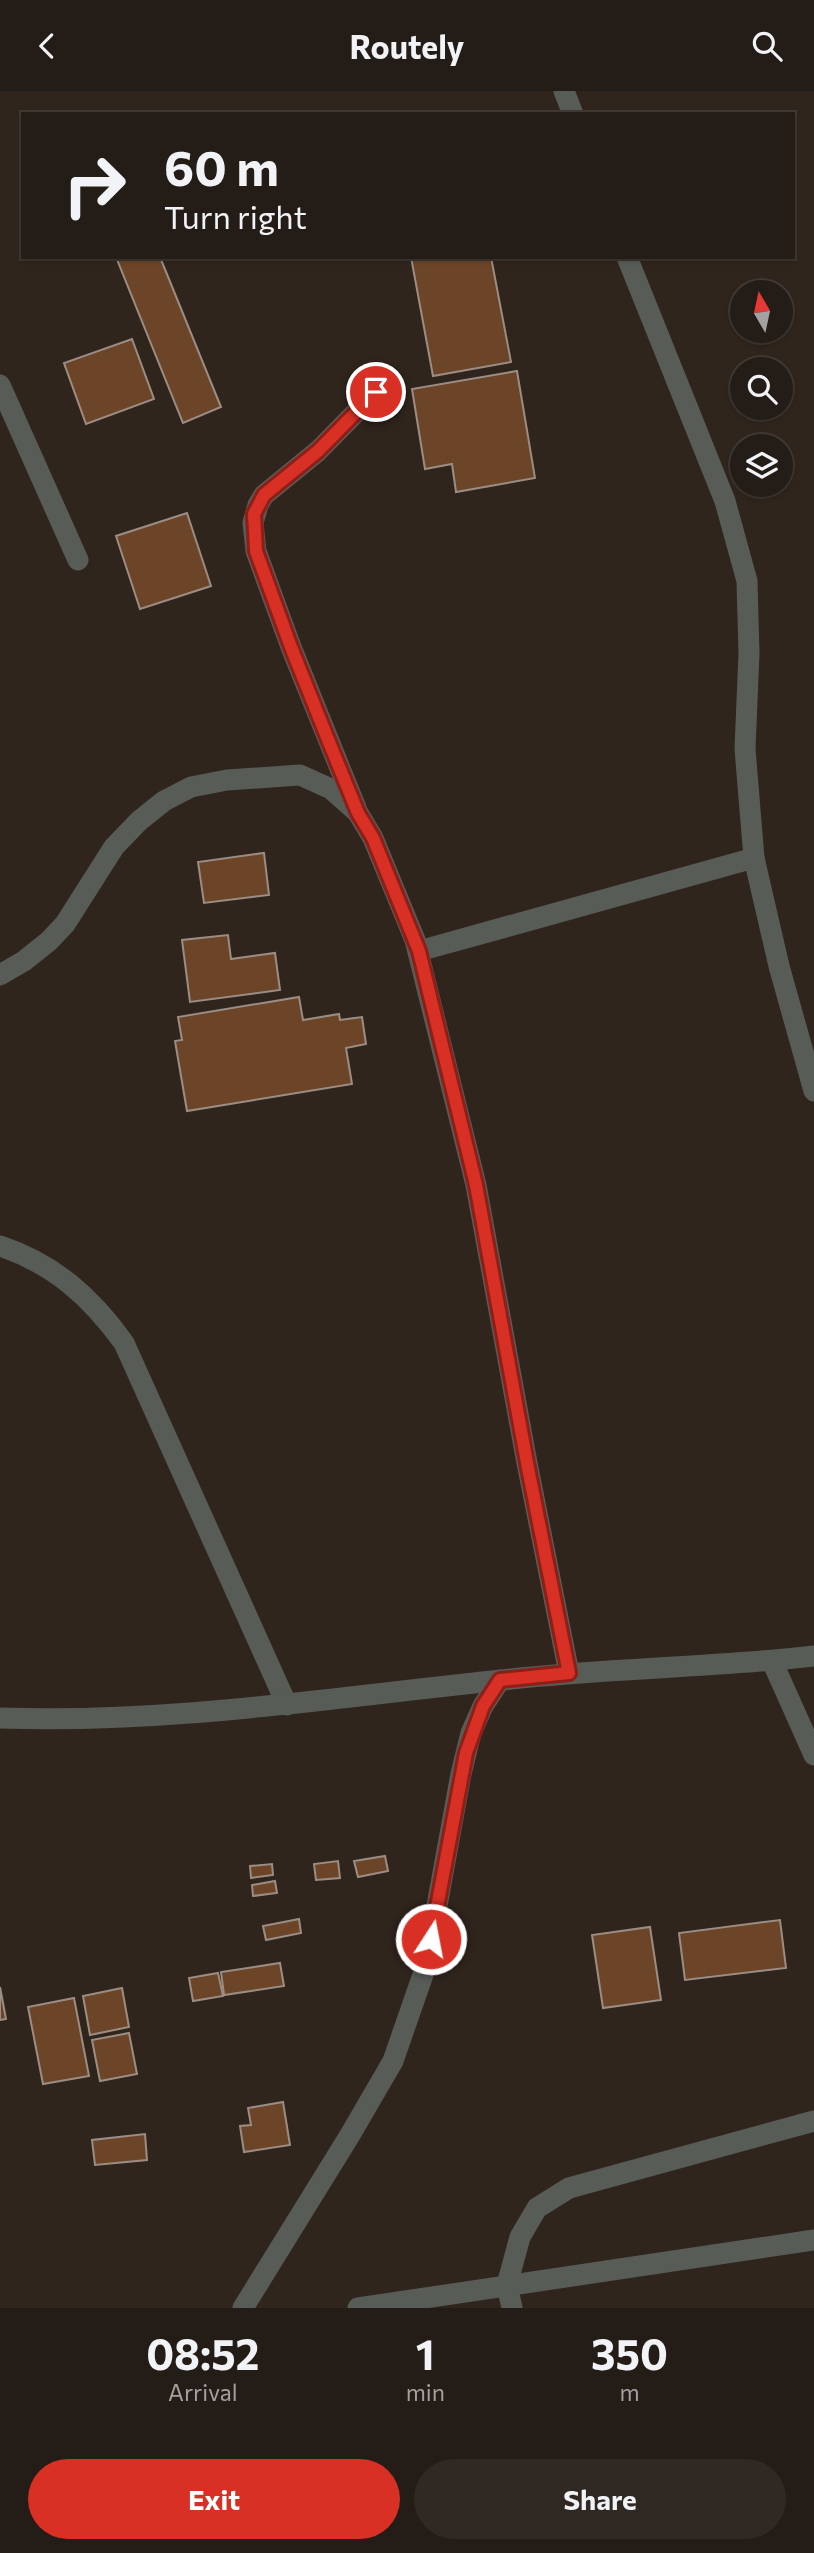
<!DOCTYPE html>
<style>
body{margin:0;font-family:Commissioner,sans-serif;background:#302923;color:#f1f3f6;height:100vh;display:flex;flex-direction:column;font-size:26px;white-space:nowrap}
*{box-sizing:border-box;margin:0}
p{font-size:23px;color:#a3a1a1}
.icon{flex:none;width:38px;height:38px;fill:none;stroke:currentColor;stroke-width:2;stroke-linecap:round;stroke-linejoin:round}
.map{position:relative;height:2217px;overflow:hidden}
.details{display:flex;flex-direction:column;background:#241c16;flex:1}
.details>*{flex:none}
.guide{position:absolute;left:21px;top:21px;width:774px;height:147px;border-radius:0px;box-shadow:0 2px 5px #0004,0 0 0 2px #413a35;background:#241c16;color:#f1f3f6;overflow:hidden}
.needle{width:46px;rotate:351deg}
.fabs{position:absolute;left:730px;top:189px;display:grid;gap:14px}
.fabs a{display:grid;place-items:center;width:63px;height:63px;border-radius:50%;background:#241c16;box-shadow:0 2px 5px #0004,0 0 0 2px #413a35;font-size:35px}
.pin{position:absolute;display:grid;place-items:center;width:60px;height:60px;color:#fff;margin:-30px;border:4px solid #fff;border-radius:50%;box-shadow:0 2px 7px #0007}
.me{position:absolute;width:77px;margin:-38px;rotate:11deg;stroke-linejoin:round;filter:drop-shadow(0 0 5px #0008)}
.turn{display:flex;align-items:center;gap:24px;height:147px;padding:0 28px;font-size:32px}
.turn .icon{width:91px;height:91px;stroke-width:2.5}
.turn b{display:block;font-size:49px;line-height:60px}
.eta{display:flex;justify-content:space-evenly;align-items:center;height:119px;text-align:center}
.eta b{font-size:42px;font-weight:700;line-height:49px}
.primary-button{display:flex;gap:14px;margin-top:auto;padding:14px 28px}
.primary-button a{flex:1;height:80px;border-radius:42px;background:#d93025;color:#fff;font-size:28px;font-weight:700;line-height:80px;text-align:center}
.primary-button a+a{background:#302923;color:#f1f3f6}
header{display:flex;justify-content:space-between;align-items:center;height:91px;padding:0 28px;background:#241c16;font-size:32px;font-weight:700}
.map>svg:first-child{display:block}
.building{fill:#6c4529;stroke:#9b8d84;stroke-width:2}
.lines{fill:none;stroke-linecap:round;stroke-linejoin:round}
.minor{stroke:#585c57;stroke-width:21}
.route-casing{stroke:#8d1f18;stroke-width:18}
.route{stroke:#d93025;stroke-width:12}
</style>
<header><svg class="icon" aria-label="back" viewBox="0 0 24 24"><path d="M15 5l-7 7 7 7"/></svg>Routely<svg class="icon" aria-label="search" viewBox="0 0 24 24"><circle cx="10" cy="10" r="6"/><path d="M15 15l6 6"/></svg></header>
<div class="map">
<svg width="814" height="2217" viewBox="0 0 814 2217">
<rect width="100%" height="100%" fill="#30251d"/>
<g class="building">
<polygon points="116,166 160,166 221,316 183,332"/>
<polygon points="411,166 491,166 511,271 433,285"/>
<polygon points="132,248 154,308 86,333 64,272"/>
<polygon points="517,280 535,387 456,401 452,373 425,378 412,298"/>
<polygon points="187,422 211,495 140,518 116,445"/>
<polygon points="264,762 269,804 204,812 198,771"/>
<polygon points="228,844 231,868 275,862 280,899 190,911 182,849"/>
<polygon points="299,906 303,929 339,923 340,929 362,926 366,953 346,957 352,993 187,1020 175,950 182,949 178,926"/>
<polygon points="385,1765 388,1780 358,1786 354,1770"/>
<polygon points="338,1770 340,1787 316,1789 314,1773"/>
<polygon points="272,1773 273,1784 251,1787 250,1775"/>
<polygon points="275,1790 277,1802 253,1805 252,1794"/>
<polygon points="299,1828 301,1842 266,1849 263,1835"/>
<polygon points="780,1829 786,1877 685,1889 679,1842"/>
<polygon points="650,1836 661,1909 603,1917 592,1844"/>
<polygon points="280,1872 284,1895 224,1904 221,1881"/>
<polygon points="218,1882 223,1905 193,1910 189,1887"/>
<polygon points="0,1896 6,1928 0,1929"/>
<polygon points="122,1897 129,1936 90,1944 83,1905"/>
<polygon points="74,1907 89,1985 43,1993 28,1916"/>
<polygon points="129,1942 137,1983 100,1990 92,1949"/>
<polygon points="283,2011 290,2054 244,2061 240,2035 251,2034 248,2017"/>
<polygon points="145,2043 147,2069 95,2074 92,2049"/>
</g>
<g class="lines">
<g class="minor">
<polyline points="564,0 573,23"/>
<polyline points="627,166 725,410 747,490 749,562 745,658 754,767 779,875 814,1000"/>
<polyline points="0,294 78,469"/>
<polyline points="356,717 291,556 256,460 253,432 258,414 264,404 318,360 376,301"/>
<polyline points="419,860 754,767"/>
<polyline points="0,884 24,870 49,850 65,833 114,756 139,730 164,710 191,696 227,689 300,684 331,698 358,722 373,747 415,849 476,1094 527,1372 569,1582"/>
<path d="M0,1155C54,1173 91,1206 124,1252L287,1614"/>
<polyline points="772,1570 814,1664"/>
<path d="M0,1627C169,1633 335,1606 502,1589C606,1577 710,1577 814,1565"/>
<polyline points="243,2217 350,2044 393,1970 426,1875 461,1683 471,1642 483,1615 500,1589"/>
<polyline points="358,2217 814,2149"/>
<polyline points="512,2217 507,2194 520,2146 537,2117 569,2097 814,2030"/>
</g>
</g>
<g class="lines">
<defs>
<polyline id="route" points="376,301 318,360 264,404 254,423 256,460 291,556 329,651 358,722 373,747 419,860 476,1094 527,1372 569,1582 500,1589 483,1615 466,1662 431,1848"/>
</defs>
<use href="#route" class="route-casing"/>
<use href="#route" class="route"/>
</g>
</svg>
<div class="fabs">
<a><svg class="needle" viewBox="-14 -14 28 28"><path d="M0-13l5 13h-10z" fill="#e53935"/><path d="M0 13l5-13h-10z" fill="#a3a1a1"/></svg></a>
<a><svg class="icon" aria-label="search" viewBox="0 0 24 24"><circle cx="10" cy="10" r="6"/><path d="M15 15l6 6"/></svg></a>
<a><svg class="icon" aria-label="layers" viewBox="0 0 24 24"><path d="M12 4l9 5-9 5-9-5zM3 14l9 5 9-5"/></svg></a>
</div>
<div class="pin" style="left:376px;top:301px;background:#d93025"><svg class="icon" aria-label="arrive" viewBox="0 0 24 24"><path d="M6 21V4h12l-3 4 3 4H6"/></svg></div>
<svg class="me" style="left:431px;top:1848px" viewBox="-20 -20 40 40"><circle r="17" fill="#d93025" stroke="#fff" stroke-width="3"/><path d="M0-11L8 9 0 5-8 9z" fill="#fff"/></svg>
<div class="guide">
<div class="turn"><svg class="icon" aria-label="right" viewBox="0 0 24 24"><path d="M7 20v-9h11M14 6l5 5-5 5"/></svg><div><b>60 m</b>Turn right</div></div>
</div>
</div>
<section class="details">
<div class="eta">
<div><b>08:52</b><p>Arrival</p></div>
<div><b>1</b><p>min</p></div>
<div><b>350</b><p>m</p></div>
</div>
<div class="primary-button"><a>Exit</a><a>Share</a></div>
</section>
